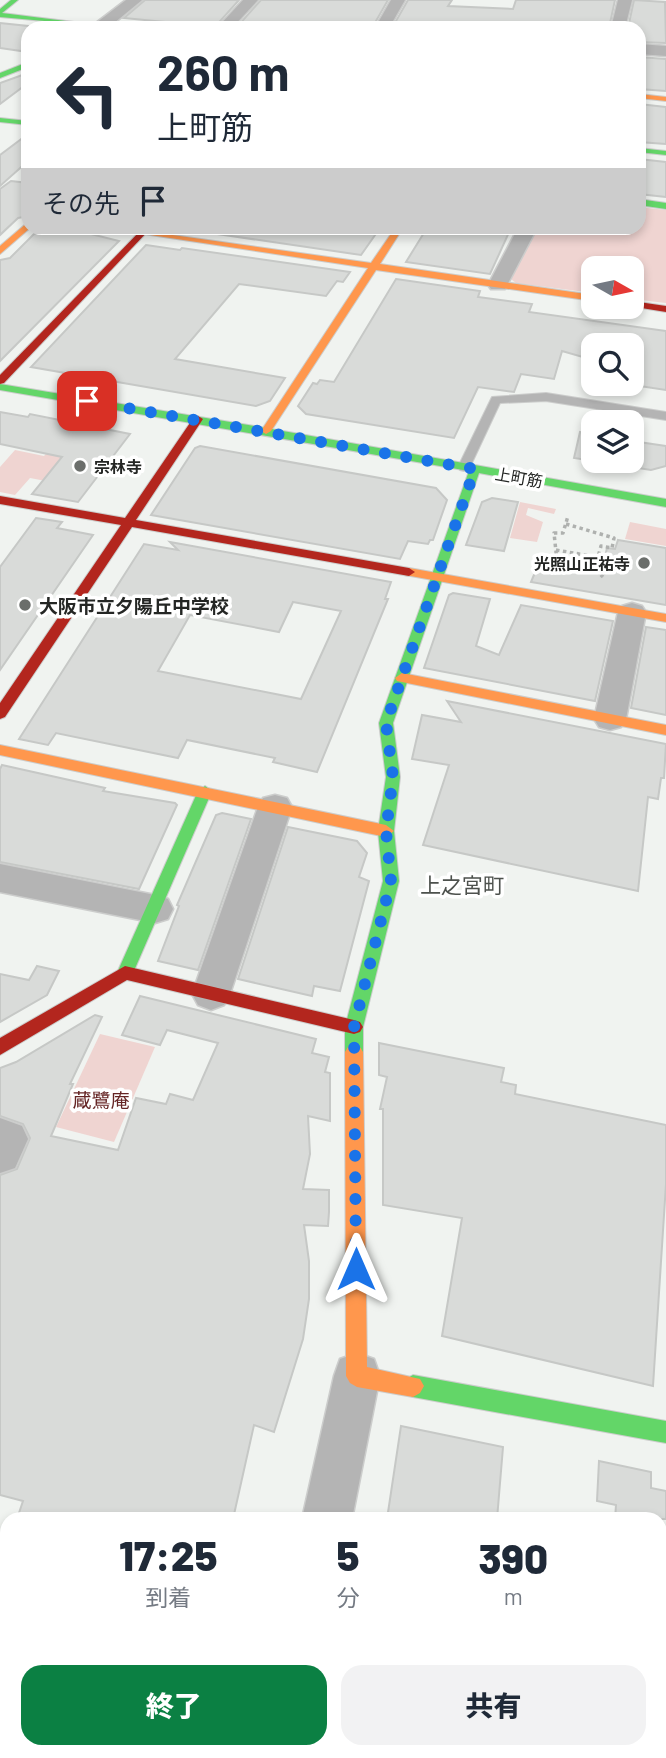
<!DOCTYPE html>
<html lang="ja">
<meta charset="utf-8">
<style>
body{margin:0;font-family:Barlow,"Noto Sans JP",sans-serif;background:#f2f2f3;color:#1f2937;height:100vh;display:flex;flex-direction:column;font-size:26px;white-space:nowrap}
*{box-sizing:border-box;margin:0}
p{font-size:23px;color:#747a83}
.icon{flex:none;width:38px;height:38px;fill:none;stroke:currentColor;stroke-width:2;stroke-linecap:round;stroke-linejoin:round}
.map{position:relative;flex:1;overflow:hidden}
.sheet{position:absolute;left:0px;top:1512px;width:667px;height:247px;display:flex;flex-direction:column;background:#fff;border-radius:21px 21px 0 0;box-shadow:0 4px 10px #0003}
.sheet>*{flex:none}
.hud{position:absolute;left:21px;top:21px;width:625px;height:214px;border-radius:21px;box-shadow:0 4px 10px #0003;background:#fff;color:#1f2937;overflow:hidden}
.needle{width:46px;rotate:99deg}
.buttons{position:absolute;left:581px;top:256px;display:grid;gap:14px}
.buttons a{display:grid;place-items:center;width:63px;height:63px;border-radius:14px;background:#fff;box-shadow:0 4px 10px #0003;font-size:35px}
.pin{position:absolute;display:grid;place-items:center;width:60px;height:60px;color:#fff;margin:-30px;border-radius:14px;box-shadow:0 4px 10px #0006}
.me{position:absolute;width:77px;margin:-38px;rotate:0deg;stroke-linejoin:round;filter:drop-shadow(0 0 5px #0008)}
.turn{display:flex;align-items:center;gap:24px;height:147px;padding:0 21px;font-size:32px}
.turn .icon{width:91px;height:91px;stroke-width:2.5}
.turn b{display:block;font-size:49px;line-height:60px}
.then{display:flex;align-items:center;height:66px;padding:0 21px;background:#0003;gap:14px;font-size:26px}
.eta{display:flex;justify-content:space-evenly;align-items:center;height:119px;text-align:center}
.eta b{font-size:42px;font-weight:800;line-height:49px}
.primary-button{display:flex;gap:14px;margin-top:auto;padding:14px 21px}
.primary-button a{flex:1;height:80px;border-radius:21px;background:#0b8043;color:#fff;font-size:28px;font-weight:800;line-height:80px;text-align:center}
.primary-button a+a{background:#f2f2f3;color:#1f2937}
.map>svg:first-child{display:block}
.green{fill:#efd4d1}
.building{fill:#d9dbd9;stroke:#c6c8c6;stroke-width:2;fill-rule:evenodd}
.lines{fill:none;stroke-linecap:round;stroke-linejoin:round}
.lane-casing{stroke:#cccdcc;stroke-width:2}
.street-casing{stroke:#cccdcc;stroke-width:3}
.fast-casing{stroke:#cccdcc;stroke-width:2}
.slow-casing{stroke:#cccdcc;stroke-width:2}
.jam-casing{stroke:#cccdcc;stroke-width:2}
.path{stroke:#afb1af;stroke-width:3.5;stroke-dasharray:3.5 3.5;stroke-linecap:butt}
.lane{fill:#b4b4b4;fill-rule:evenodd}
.street{fill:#b4b4b4;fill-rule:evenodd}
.fast{fill:#63d668;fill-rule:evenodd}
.slow{fill:#ff974d;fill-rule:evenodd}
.jam{fill:#b3261e;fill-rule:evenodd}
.route{stroke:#1a73e8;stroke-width:12;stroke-dasharray:0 21.6}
.poi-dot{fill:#6b6e6b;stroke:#fff;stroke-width:2.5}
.labels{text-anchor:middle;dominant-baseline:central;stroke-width:7;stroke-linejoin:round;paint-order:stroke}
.far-poi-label{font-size:16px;font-weight:bold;fill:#242624;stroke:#fff;text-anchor:start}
.far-street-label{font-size:16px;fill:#242624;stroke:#fff}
.poi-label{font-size:19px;font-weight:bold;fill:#242624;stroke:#fff;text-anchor:start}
.park-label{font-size:19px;fill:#652525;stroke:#fff}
.neighbourhood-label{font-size:21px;fill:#4d514d;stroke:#fff}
</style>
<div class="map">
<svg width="666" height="1758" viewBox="0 0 666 1758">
<rect width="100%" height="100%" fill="#f0f3f0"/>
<g class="green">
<polygon points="639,207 666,210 666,303 632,299 632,268 593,268 593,293 516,283 511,279 536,228 639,228"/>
<polygon points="55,444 80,449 51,482 30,478 15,495 0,492 0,467 15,450 44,456"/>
<polygon points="520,502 556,509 554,514 528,508 526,515 543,522 537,542 510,538"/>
<polygon points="630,522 666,529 666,546 625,539"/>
<polygon points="100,1034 155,1047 114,1142 56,1127"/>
</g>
<g class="building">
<polygon points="145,0 239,0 214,28 162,24 165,22 124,18"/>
<polygon points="261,0 388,0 372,28 236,28"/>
<polygon points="408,0 452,0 448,6 513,9 516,0 615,0 609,28 392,28"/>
<polygon points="634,0 665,2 666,43 639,42 639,28 628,28"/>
<polygon points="0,23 28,26 28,52 0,48"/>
<polygon points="639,57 666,59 666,91 639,89"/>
<polygon points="28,73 28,83 0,104 0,83"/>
<polygon points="639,104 666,107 666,144 639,142"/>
<polygon points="28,134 28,161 0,186 0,155"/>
<polygon points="639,159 666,162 666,197 639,194"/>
<polygon points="11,181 28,183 28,216 18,218 0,235 0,189"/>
<polygon points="40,228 75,230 119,241 0,361 0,260 10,258"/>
<polygon points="200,228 380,228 361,255 197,231"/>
<polygon points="427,228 511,228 490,274 406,262"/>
<polygon points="146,245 180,250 182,248 350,272 343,282 337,281 326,296 239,284 175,359 285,378 270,401 256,406 31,367"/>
<polygon points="396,279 480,291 478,297 532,304 529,312 666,331 666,390 620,383 632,383 632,345 593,345 593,360 562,351 554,379 521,374 514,392 478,387 454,438 306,414 298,406 313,383 317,384 320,380 334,382"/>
<polygon points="0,412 28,417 30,414 130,434 78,502 32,494 62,457 0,444"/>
<polygon points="580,432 593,434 593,460 632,460 632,441 666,446 666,466 651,470 574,458"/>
<polygon points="200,446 436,488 447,500 433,540 430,540 428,544 408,541 400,559 151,515 195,448"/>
<polygon points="492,498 518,502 504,551 466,545 482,502"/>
<polygon points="36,518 62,522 57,528 93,535 0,670 0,567"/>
<polygon points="618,540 666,548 666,605 531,582 541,558 602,569 607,548 615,549"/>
<path d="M170,542L391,582L385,599H388L317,772L273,762L275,758L187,740L178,758L56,733L48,745L19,739L144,544L178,550ZM293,602L341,611L301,699L158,671L190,615L279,632Z"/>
<polygon points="453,593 490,599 476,646 499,655 521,605 613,621 595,701 424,668 449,595"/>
<polygon points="646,627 666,630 666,715 631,708"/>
<polygon points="447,701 666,744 664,778 661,778 658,799 648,797 638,891 423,845 449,765 412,759 422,715 461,722"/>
<polygon points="2,765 105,788 103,791 175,803 177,805 139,889 0,862 0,769"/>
<polygon points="222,813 251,819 198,970 158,961 179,906 177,905 216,815"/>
<polygon points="288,827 357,841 367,853 359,877 369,881 340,991 314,986 312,996 238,979"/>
<polygon points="37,966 59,971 47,995 0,1022 0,974 29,980"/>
<polygon points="140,996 316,1039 312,1053 329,1057 325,1072 330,1073 330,1121 308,1116 310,1154 303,1189 329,1190 329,1212 328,1226 304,1225 309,1261 309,1299 303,1339 274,1432 254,1425 233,1519 17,1519 23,1501 0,1495 0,1175 17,1169 30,1138 23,1124 0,1116 0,1068 16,1062 95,1015 102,1017 70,1084 73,1084 51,1136 118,1150 136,1098 166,1104 170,1094 193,1100 218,1043 167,1030 160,1045 122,1035"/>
<polygon points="379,1043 504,1068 501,1082 516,1085 515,1094 666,1125 666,1184 653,1386 442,1336 462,1218 383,1205 383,1109 380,1109 387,1077 379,1075"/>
<polygon points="401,1426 503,1447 497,1519 387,1519"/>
<polygon points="599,1461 651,1472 651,1488 666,1491 666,1519 615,1519 616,1505 597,1501"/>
</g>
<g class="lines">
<defs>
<polygon id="lane" points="546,393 666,412 666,420 546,401 500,403 470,467 464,471 460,470 458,467 492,397"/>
<g id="street">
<polygon points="126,0 142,0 108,28 95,28 96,23"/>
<polygon points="243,0 258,0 232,28 217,28"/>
<polygon points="391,0 405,0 389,28 375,28"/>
<polygon points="618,0 632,0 625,28 611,28"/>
<polygon points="639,44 666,46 666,56 639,54"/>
<polygon points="518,228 537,228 505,289 491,289 488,285"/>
<polygon points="632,603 642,606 646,612 626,719 621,727 610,730 599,727 594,719 618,612 622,606"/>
<polygon points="275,795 287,798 292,807 230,994 224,1005 211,1010 198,1005 192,994 258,807 263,798"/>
<polygon points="0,864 155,895 168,899 173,909 168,919 155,923 0,892"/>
<polygon points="0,1118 22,1126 28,1139 15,1168 0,1173"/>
<polygon points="357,1353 374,1359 380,1376 352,1519 302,1519 334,1376 340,1359"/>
<polygon points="251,1752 307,1752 305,1758 249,1758"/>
</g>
<g id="fast">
<polygon points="11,0 18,0 2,13 122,28 0,17 0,9"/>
<polygon points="28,62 28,67 0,78 0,73"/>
<polygon points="0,118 28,121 28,125 0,122"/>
<polygon points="639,148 666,151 666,155 639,152"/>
<polygon points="639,199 666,203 666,209 639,205"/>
<polygon points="0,384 266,428 666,499 666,507 479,473 393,723 400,777 394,831 399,881 363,1027 363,1052 360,1057 354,1060 348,1057 345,1052 345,1027 383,881 378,831 386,777 379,723 469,471 0,390"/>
<polygon points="205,786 212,791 133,973 131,978 125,980 119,978 117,973 198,791"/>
<polygon points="413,1375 666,1421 666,1443 413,1397 406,1393 402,1386 406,1379"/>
</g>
<g id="slow">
<polygon points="639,94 666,97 666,101 639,98"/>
<polygon points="28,222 28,228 30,228 0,254 0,246"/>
<polygon points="104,228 123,228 371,263 395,228 403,228 380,264 593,295 593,301 376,270 271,431 266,434 261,431 368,268"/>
<polygon points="409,568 666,614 666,622 405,575 405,569"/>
<polygon points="402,673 666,725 666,735 397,681 395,678"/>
<polygon points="0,745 386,825 394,831 386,837 0,755"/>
<polygon points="354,1044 360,1047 363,1052 367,1367 420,1379 424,1386 420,1393 413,1397 357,1387 350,1383 346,1376 345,1052 348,1047"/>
</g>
<g id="jam">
<polygon points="143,228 151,228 4,383 0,384 0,375"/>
<polygon points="632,301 666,306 666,312 629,306 632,306"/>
<polygon points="198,416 203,419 136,520 409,568 415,572 409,576 132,527 5,717 0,719 0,703 121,525 0,504 0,496 125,518 194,417"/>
<polygon points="125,966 354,1020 360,1022 363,1027 360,1032 354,1034 127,980 0,1055 0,1038"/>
</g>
</defs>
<use href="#lane" class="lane-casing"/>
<use href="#street" class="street-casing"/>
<use href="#fast" class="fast-casing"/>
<use href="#slow" class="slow-casing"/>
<use href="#jam" class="jam-casing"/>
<g class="path">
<polyline points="566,524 614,538 612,548 601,546 598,557"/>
<polyline points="556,550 602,558"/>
<polyline points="597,557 594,568 603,577"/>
<polyline points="557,561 554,533 563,533 568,516"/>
</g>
<use href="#lane" class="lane"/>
<use href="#street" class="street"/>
<use href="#fast" class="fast"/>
<use href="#slow" class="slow"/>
<use href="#jam" class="jam"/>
</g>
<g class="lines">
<polyline class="route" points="87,401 475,469 386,723 393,777 386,831 391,881 354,1027 356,1269"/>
</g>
<g class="poi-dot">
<circle cx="80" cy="466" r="7"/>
<circle cx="644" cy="563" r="7"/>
<circle cx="25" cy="605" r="7"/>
</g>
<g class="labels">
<g class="far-poi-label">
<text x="94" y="466">宗林寺</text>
<text x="630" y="563" text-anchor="end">光照山正祐寺</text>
</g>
<g class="far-street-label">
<text transform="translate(519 477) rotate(10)">上町筋</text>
</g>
<g class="poi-label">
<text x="39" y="605">大阪市立夕陽丘中学校</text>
</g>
<g class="park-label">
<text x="101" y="1099">蔵鷺庵</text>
</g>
<g class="neighbourhood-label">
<text x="462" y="884">上之宮町</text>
</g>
</g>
</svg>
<div class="buttons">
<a><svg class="needle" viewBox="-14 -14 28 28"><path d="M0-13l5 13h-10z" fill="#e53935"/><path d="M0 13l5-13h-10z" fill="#747a83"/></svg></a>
<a><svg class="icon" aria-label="search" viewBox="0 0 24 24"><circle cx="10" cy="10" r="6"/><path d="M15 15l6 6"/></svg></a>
<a><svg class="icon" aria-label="layers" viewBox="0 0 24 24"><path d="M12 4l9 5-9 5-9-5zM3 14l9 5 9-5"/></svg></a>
</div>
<div class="pin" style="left:87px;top:401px;background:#d93025"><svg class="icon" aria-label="arrive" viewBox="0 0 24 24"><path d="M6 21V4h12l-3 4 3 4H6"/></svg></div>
<svg class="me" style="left:356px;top:1269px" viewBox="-20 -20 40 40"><path d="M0-17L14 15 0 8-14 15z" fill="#1a73e8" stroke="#fff" stroke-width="4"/></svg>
<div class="hud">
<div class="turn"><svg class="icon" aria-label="left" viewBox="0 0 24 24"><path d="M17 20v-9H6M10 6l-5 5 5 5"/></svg><div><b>260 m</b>上町筋</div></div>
<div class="then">その先<svg class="icon" aria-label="arrive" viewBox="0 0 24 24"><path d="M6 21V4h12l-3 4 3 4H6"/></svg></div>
</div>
<section class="sheet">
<div class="eta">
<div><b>17:25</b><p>到着</p></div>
<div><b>5</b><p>分</p></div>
<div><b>390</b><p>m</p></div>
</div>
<div class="primary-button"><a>終了</a><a>共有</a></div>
</section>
</div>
